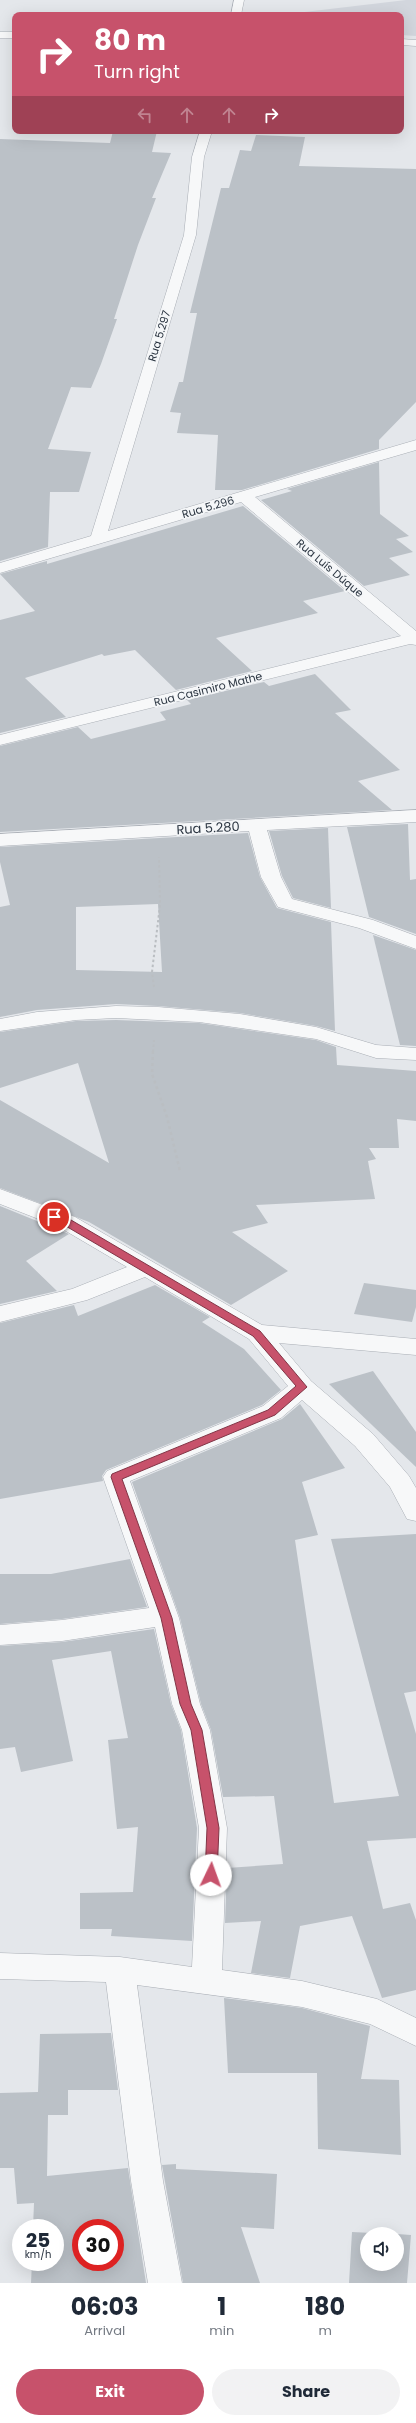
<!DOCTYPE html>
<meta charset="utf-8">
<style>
body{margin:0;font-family:Poppins,sans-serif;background:#f2f2f3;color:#1f2937;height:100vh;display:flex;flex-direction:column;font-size:15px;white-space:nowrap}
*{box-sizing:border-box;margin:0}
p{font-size:13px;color:#747a83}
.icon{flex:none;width:22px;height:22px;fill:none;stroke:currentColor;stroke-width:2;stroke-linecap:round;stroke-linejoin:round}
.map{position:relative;height:2283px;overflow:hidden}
.details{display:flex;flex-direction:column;background:#fff;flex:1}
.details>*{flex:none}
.hud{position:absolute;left:12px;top:12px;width:392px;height:122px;border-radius:8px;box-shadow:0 4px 16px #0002;background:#c7526b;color:#fff;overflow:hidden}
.controls{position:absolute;left:360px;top:2227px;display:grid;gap:8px}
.controls a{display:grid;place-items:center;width:44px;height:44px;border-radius:50%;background:#fff;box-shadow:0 4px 16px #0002;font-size:20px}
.speed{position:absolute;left:12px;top:2219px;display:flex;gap:8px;font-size:20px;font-weight:700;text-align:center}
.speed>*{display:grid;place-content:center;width:52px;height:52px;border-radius:50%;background:#fff;box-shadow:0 4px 16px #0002;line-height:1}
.speed small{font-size:10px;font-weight:400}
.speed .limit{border:6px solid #d22;background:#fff;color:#111}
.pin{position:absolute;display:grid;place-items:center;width:34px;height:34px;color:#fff;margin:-17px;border:2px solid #fff;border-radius:50%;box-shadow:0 1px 4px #0007}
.me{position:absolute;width:44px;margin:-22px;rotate:3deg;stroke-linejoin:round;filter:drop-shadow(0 0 3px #0008)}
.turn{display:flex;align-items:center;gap:14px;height:84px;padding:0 16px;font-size:18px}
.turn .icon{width:52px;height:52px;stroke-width:2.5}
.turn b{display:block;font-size:28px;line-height:34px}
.lanes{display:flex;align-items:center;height:38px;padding:0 16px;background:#0003;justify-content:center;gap:20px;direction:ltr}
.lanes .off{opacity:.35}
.eta{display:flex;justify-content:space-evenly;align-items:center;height:68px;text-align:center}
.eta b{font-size:24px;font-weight:700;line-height:28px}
.action{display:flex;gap:8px;margin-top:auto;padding:8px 16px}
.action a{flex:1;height:46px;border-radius:24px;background:#c7526b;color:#fff;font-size:16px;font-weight:700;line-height:46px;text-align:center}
.action a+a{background:#f2f2f3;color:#1f2937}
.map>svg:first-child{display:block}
.built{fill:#d2d6dd}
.building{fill:#bbc1c7;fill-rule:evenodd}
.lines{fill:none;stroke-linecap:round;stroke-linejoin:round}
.street-casing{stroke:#a9aeb5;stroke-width:1}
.path-far1{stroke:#babec2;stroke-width:2;stroke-dasharray:2.5 2.5;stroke-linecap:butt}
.path{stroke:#babec2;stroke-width:2.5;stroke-dasharray:3 3;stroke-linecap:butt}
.street{fill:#f7f8f9;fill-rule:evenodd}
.route{fill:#c7526b;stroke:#813546}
.labels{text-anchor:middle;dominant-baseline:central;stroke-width:3.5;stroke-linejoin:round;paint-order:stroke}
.far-street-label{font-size:11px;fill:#2c3642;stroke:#f4f6f8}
.street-label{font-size:13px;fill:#2c3642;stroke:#f4f6f8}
</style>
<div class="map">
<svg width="416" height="2283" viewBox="0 0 416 2283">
<rect width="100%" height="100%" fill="#e4e7eb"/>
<polygon class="built" points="406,0 416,0 416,36 401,35 401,15 279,15"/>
<g class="building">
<polygon points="113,131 157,131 152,152 171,153 152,198 156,198 138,245 114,319 117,319 101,364 91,388 71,387 48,449 91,452 79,492 50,492 48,547 0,561 0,139 110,143"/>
<polygon points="256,135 305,137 299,166 416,169 416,402 379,440 379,449 242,490 215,490 218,435 177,433 181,413 170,412 179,382 183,382 197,313 190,313 221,188 229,188 240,150 251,151"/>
<polygon points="379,462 380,514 409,536 396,539 413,552 389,558 410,575 364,586 261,500 292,491 287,489"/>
<polygon points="243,506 345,591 303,601 318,613 216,638 252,671 176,690 135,650 104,656 102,654 25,678 66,717 0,733 0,620 35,611 0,574 47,561 47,564"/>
<polygon points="315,674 351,710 335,713 400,770 358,781 392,810 0,832 0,746 78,727 91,739 166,720 160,712 191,704 187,700 264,682 269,686"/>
<polygon points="408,824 410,880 416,879 416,934 369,917 347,827"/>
<polygon points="328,828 331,908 293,898 282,876 269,831"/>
<path d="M248,833L260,877L277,908L331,922L335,1031L316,1026L240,1013L158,1006L116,1004L37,1010L0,1017V907L10,905L0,862V847ZM158,904L162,972L76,970V907Z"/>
<polygon points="373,935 416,950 416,1046 400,1045"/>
<polygon points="116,1020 199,1023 316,1040 336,1047 337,1065 416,1071 416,1121 397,1119 399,1148 369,1148 376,1159 368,1161 375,1199 256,1205 268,1223 232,1232 288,1271 231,1305 89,1222 0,1188 0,1100 109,1163 78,1063 0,1088 0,1032 76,1021"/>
<polygon points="0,1206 69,1234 26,1261 57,1291 0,1304"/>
<polygon points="364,1283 416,1290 416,1307 412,1322 354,1314"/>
<polygon points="155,1285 210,1317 202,1322 244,1349 281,1390 262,1405 106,1470 102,1476 103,1481 0,1499 0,1323 74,1305 78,1316"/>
<polygon points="373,1371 416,1432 416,1467 329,1384"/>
<polygon points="300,1404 345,1468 302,1482 318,1535 295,1540 334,1803 399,1796 331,1539 416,1534 416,1691 404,1693 416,1734 416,1838 367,1841 383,1909 410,1903 416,1920 416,1990 382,1998 352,1916 300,1926 290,1978 251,1973 261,1921 225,1923 227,1868 283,1864 274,1796 223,1797 211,1730 201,1704 180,1618 132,1482 282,1419"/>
<polygon points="130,1559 147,1607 62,1619 0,1624 0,1574 51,1574"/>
<polygon points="154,1629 171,1704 181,1730 197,1828 192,1941 111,1936 112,1929 80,1929 80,1893 133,1892 138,1827 117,1829 108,1740 128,1738 111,1651 52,1660 73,1761 21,1772 15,1747 0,1749 0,1646 62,1642"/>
<polygon points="224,1998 302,2008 370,2026 361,2079 399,2080 401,2155 318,2149 317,2073 228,2073"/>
<path d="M111,2033L118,2090H68V2115H48L47,2176L128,2168L146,2283H31L32,2262H55V2228H33L34,2203L17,2204L14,2168H0V2093L38,2092L40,2034ZM81,2228H115V2262H81Z"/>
<polygon points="176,2164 176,2169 277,2174 274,2229 241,2227 260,2283 183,2283 162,2165"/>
<polygon points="352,2232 393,2234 367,2234 367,2264 397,2264 397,2234 411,2235 407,2283 349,2283"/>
</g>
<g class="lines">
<defs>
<g id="street">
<polygon points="234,0 244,0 241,15 231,15"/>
<rect x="0" y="32" width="15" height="6"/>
<polygon points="401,39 416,40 416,46 401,45"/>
<polygon points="200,131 212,131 204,157 196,235 108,531 416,440 416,450 255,497 416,631 416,645 410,644 0,745 0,735 401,636 241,502 0,573 0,563 91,536 184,235 192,157"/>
<polygon points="416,810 416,822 267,830 281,877 292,899 373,920 416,936 416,949 359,928 278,907 261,877 249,831 0,846 0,834"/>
<polygon points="116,1006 158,1007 240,1014 316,1027 376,1045 416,1048 416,1060 376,1058 316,1039 199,1022 116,1018 76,1020 0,1031 0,1019 37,1012"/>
<polygon points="0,1189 75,1217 262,1325 416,1339 416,1355 279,1343 311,1381 373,1434 409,1476 416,1488 416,1521 407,1519 390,1487 355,1446 302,1400 281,1418 130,1481 179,1618 200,1704 210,1730 227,1828 222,1970 302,1981 377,1999 416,2018 416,2046 370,2024 302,2007 137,1985 163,2181 182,2283 148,2283 131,2181 106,1982 0,1979 0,1953 120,1957 192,1967 199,1828 182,1730 172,1704 155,1627 62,1641 0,1645 0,1625 62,1620 149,1608 103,1477 107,1471 263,1406 288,1386 249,1339 145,1277 87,1300 0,1322 0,1306 72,1289 127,1267 59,1227 0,1204"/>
</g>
</defs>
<use href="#street" class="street-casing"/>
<g class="path-far1">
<polyline points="154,987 152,972 160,905 159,857"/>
<polyline points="153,1052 154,1040"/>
</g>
<polyline class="path" points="153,1051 152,1074 167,1117 180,1171"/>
<use href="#street" class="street"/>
</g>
<polygon class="route" points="54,1214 71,1220 260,1331 307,1387 275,1415 122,1479 172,1618 191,1704 202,1730 219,1828 217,1875 211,1880 205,1875 207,1828 191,1730 180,1704 161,1618 111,1477 112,1474 268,1410 296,1386 253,1336 64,1225 49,1217"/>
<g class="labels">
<g class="far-street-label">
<text transform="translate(159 336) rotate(-73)">Rua 5.297</text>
<text transform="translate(208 507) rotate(-16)">Rua 5.296</text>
<text transform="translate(330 568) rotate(40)">Rua Luís Dúque</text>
<text transform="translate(208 689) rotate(-14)">Rua Casimiro Mathe</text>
</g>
<g class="street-label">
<text transform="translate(208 828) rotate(-3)">Rua 5.280</text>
</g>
</g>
</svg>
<div class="controls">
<a><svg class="icon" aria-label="sound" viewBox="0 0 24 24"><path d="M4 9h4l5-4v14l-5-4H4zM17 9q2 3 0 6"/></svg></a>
</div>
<div class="speed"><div>25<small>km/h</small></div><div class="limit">30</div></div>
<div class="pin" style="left:54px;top:1217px;background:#d93025"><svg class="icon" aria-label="arrive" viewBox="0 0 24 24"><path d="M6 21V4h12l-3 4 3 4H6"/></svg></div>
<svg class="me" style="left:211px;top:1875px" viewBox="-20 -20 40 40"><circle r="19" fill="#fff"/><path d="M0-13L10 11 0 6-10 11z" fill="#c7526b"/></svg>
<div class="hud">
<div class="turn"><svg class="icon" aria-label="right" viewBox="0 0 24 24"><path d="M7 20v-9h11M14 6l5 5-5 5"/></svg><div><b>80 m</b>Turn right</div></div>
<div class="lanes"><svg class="icon off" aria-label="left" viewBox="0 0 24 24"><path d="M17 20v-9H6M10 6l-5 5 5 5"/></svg><svg class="icon off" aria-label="ahead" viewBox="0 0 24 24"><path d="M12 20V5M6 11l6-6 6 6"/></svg><svg class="icon off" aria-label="ahead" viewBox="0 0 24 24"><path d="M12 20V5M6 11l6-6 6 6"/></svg><svg class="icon" aria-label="right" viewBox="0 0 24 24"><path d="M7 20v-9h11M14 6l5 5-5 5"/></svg></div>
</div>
</div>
<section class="details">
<div class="eta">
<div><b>06:03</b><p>Arrival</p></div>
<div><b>1</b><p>min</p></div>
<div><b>180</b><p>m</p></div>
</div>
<div class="action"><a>Exit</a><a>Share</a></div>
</section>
